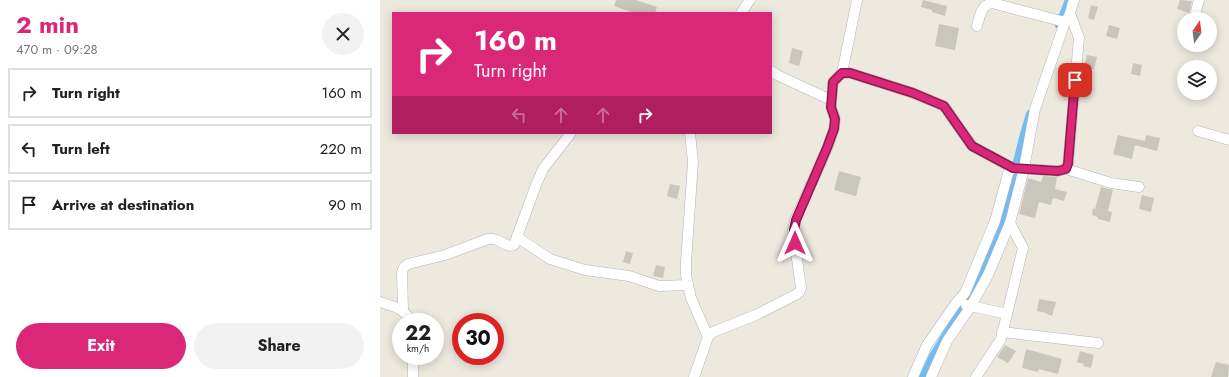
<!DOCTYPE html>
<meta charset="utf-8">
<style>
body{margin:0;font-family:Jost,sans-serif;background:#f2f2f2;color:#202124;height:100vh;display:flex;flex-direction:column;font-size:15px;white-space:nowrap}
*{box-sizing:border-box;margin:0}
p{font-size:13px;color:#757577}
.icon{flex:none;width:22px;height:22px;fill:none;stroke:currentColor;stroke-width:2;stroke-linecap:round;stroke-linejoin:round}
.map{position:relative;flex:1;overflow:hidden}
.panel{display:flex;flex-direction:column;background:#fff;width:380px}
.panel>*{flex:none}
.banner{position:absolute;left:12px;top:12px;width:380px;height:122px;border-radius:0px;box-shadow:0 2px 10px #0003;background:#db2777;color:#fff;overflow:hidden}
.needle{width:26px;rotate:14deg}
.controls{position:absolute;left:797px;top:12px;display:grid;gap:8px}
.controls a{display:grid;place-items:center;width:40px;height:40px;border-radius:50%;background:#fff;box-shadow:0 2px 10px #0003;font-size:20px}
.speed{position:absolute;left:12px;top:313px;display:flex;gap:8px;font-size:20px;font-weight:700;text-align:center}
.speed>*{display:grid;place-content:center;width:52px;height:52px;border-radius:50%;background:#fff;box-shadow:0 2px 10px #0003;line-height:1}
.speed small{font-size:10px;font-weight:400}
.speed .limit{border:6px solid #d22;background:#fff;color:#111}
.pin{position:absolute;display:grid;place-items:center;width:34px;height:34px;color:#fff;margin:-17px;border-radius:8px;box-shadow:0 2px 6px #0006}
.me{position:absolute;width:44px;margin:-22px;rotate:0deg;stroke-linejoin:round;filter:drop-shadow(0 0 3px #0008)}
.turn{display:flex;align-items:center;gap:14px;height:84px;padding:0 16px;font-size:18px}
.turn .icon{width:52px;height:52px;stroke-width:2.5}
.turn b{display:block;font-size:28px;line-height:34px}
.lanes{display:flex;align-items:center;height:38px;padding:0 16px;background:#0003;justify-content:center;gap:20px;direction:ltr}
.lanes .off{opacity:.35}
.round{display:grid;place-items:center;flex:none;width:42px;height:42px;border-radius:21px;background:#f2f2f2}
.summary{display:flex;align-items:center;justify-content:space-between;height:68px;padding:0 16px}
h1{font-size:24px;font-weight:700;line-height:30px;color:#db2777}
.action{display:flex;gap:8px;margin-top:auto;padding:8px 16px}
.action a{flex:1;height:46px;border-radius:24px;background:#db2777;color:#fff;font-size:16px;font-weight:700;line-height:46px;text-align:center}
.action a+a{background:#f2f2f2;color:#202124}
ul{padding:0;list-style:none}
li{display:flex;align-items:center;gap:12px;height:50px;margin:0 8px 6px;padding:0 8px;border:2px solid #e0e0e0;border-radius:0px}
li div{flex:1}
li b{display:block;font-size:15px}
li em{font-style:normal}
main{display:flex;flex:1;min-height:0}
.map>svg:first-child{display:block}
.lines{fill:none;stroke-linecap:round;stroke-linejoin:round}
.canal{stroke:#72bcef;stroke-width:8}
.building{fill:#c9c6be}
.minor-casing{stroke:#b2b3bf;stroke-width:11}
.minor{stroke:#fff;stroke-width:10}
.route-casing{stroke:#8e194d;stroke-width:10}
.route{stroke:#db2777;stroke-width:7}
</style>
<main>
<section class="panel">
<div class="summary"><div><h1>2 min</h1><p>470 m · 09:28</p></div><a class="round"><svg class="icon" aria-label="close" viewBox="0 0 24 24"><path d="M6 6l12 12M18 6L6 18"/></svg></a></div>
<ul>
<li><svg class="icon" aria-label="right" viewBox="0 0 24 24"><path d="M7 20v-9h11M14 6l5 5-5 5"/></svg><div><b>Turn right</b></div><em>160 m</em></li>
<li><svg class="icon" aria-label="left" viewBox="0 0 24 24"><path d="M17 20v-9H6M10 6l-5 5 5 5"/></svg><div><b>Turn left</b></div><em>220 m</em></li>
<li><svg class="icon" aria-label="arrive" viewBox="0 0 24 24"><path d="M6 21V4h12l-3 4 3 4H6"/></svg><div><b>Arrive at destination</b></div><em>90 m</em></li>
</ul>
<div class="action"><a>Exit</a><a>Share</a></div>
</section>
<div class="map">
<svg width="849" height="377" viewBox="0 0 849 377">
<rect width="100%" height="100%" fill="#eee9df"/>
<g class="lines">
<g class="canal">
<polyline points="679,25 689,0"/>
<polyline points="542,377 553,356 590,295 619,233 644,134 650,114"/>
</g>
</g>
<g class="building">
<polygon points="236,0 256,0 277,7 275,13 254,13 234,6"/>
<polygon points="543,0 567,6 565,16 552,12 552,10 541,7"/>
<polygon points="800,0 812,1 809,13 797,9"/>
<polygon points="711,5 718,7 714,20 708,18"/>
<polygon points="559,24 579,28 575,50 555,46"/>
<polygon points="729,25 740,28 737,39 726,36"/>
<polygon points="412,48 423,51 419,66 409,63"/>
<polygon points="707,55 717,57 714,69 704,67"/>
<polygon points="753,63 762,65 760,76 751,74"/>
<polygon points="738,135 765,141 766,135 780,138 777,151 755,145 752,159 733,154"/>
<polygon points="459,171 481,177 476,196 454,190"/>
<polygon points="663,176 677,177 675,189 687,192 684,201 673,198 671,205 659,202 655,218 639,214 648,178 661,182"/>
<polygon points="290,184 300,186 297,199 287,196"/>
<polygon points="721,187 733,190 728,211 732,212 730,222 718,219 718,217 712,215 713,208 715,209"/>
<polygon points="762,195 774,198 771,212 759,209"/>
<polygon points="246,251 253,253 250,264 243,262"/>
<polygon points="276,265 285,267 283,278 273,276"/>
<polygon points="659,299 676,302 672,316 667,314 667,313 657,311"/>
<polygon points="625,345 636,351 628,363 617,357"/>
<polygon points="646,349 682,359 678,374 659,369 658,372 642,368"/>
<polygon points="700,351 714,355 711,368 703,366 704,364 697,362"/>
<polygon points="836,362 849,365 848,377 831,377"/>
</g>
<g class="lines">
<defs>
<g id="minor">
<polyline points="361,13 370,0"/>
<polyline points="814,19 819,0"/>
<path d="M597,26C600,16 601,5 612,3L685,22"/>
<polyline points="391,71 397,75 451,100"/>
<polyline points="462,73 470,73 533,93 564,106 592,146 633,168 678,171 686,169 688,165 699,38 691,16"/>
<polyline points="818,131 849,140"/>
<polyline points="686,169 731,183 759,187"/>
<polyline points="137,237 170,259 205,270 249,276 279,286 308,285 311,298 328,337"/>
<polyline points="308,285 306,275 306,262 313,162 310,133"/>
<path d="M0,302C12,306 26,308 30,322"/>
<polyline points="586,305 627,314 621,339 596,377"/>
<path d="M23,310L22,272L24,267L28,264L65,255L108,239C120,237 126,249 134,245L156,185L163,169L191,133"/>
<polyline points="627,314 643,248 630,223"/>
<polyline points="622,332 718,343"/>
<polyline points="33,377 33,356"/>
<polyline points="314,377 328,337 331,333 378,314 417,294 420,291 421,288 413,230 415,220 447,149 454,129 455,119 451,107 453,82 462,73 477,0"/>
<polyline points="533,377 547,345 576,303 585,293 615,221 628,174 630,169 633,168"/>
<path d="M551,377L567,341L591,306L608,275L630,223L644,168L655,109L685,22C692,14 690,9 694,0"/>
</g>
</defs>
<use href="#minor" class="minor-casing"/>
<use href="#minor" class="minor"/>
</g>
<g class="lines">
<defs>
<polyline id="route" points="415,243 414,230 416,220 447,148 454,129 455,119 451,107 453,82 462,73 470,73 533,93 564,106 592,146 633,168 678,171 686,169 688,164 695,80"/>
</defs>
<use href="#route" class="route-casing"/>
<use href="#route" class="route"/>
</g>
</svg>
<div class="controls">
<a><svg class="needle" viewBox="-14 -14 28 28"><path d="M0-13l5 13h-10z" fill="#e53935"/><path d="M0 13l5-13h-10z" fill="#757577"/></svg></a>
<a><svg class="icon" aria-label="layers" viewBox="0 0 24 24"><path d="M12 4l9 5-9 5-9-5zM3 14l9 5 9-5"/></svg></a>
</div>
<div class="speed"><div>22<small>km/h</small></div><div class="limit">30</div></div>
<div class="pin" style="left:695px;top:80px;background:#d93025"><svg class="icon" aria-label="arrive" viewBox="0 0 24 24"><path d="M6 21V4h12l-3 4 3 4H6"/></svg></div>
<svg class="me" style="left:415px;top:243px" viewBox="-20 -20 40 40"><path d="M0-17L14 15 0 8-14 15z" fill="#db2777" stroke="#fff" stroke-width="4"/></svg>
<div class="banner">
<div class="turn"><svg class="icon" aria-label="right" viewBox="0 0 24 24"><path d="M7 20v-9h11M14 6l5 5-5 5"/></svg><div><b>160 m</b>Turn right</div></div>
<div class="lanes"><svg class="icon off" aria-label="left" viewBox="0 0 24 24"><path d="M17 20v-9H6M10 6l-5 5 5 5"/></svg><svg class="icon off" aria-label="ahead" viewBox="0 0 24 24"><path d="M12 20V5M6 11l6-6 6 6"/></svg><svg class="icon off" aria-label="ahead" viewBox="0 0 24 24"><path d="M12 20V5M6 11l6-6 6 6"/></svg><svg class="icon" aria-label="right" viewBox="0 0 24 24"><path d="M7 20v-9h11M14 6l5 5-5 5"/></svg></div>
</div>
</div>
</main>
